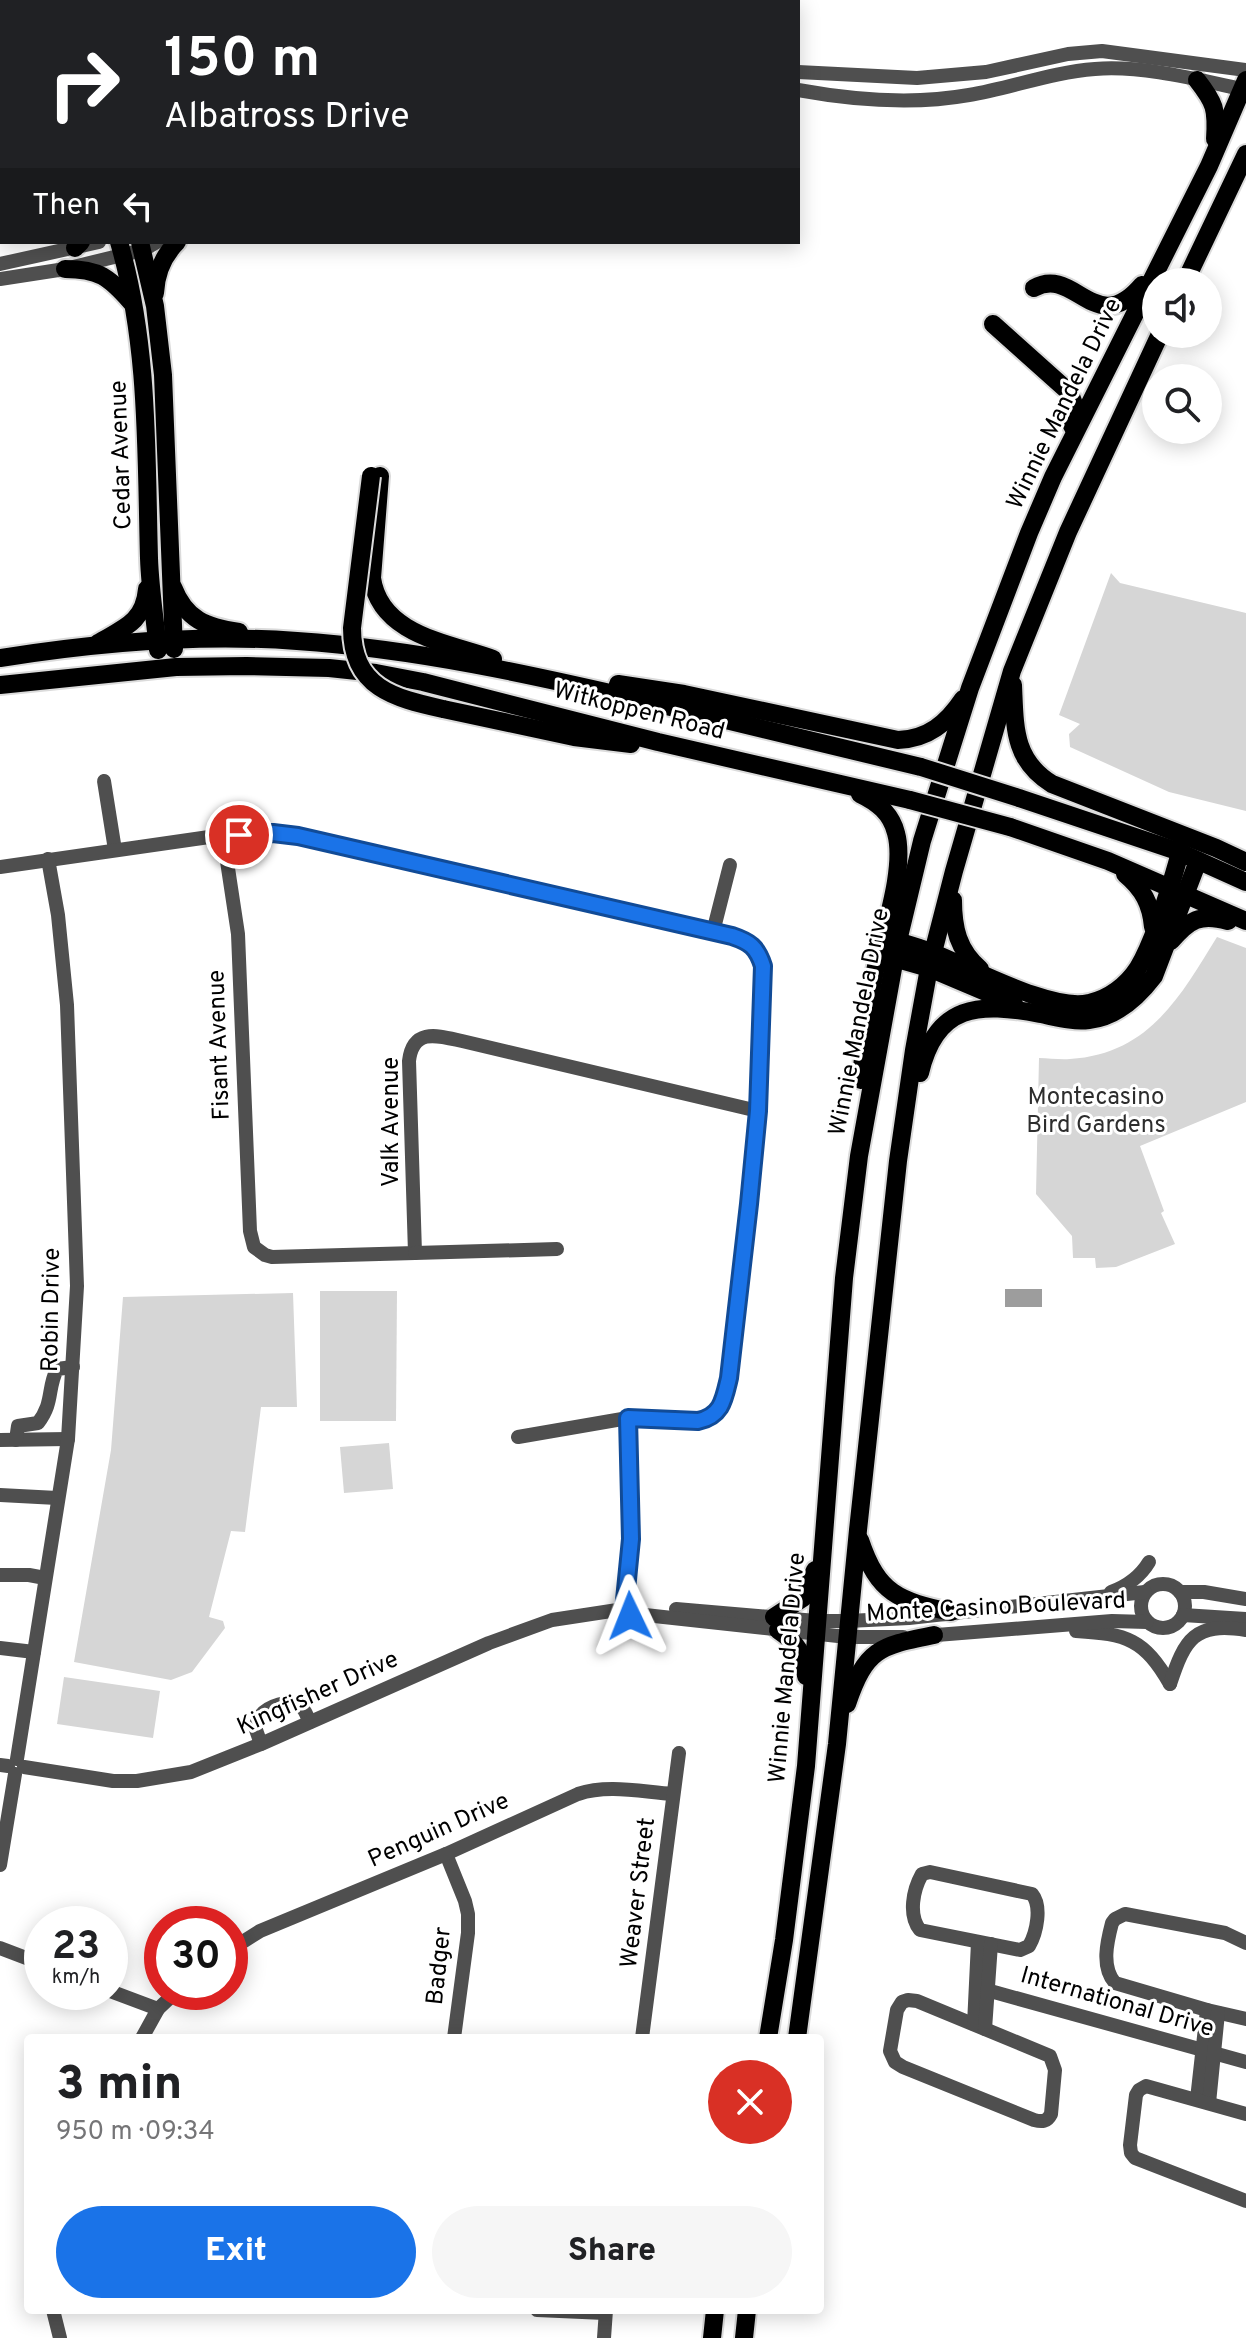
<!DOCTYPE html>
<meta charset="utf-8">
<style>
body{margin:0;font-family:Overpass,sans-serif;background:#f6f6f6;color:#202124;height:100vh;display:flex;flex-direction:column;font-size:30px;white-space:nowrap}
*{box-sizing:border-box;margin:0}
p{font-size:26px;color:#757577}
.icon{flex:none;width:44px;height:44px;fill:none;stroke:currentColor;stroke-width:2;stroke-linecap:round;stroke-linejoin:round}
.map{position:relative;flex:1;overflow:hidden}
.drawer{position:absolute;left:24px;top:2034px;width:800px;height:280px;display:flex;flex-direction:column;background:#fff;border-radius:8px;box-shadow:0 4px 20px #0003}
.drawer>*{flex:none}
.top-card{position:absolute;left:0px;top:0px;width:800px;height:244px;box-shadow:0 4px 20px #0003;background:#202124;color:#fff;overflow:hidden}
.tools{position:absolute;left:1142px;top:268px;display:grid;gap:16px}
.tools a{display:grid;place-items:center;width:80px;height:80px;border-radius:50%;background:#fff;box-shadow:0 4px 20px #0003;font-size:40px}
.speed{position:absolute;left:24px;top:1906px;display:flex;gap:16px;font-size:40px;font-weight:700;text-align:center}
.speed>*{display:grid;place-content:center;width:104px;height:104px;border-radius:50%;background:#fff;box-shadow:0 4px 20px #0003;line-height:1}
.speed small{font-size:20px;font-weight:400}
.speed .limit{border:12px solid #d22;background:#fff;color:#111}
.pin{position:absolute;display:grid;place-items:center;width:68px;height:68px;color:#fff;margin:-34px;border:4px solid #fff;border-radius:50%;box-shadow:0 2px 8px #0007}
.me{position:absolute;width:88px;margin:-44px;rotate:358deg;stroke-linejoin:round;filter:drop-shadow(0 0 6px #0008)}
.turn{display:flex;align-items:center;gap:28px;height:168px;padding:0 32px;font-size:36px}
.turn .icon{width:104px;height:104px;stroke-width:2.5}
.turn b{display:block;font-size:56px;line-height:68px}
.then{display:flex;align-items:center;height:76px;padding:0 32px;background:#0003;gap:16px;font-size:30px}
.round{display:grid;place-items:center;flex:none;width:84px;height:84px;border-radius:42px;background:#f6f6f6}
.head{display:flex;align-items:center;justify-content:space-between;height:136px;padding:0 32px}
h1{font-size:48px;font-weight:800;line-height:60px}
.button{display:flex;gap:16px;margin-top:auto;padding:16px 32px}
.button a{flex:1;height:92px;border-radius:48px;background:#1a73e8;color:#fff;font-size:32px;font-weight:800;line-height:92px;text-align:center}
.button a+a{background:#f6f6f6;color:#202124}
.map>svg:first-child{display:block}
.green{fill:#d6d6d6}
.water{fill:#9d9d9d}
.lines{fill:none;stroke-linecap:round;stroke-linejoin:round}
.major-casing{stroke:#dbdbdb;stroke-width:22}
.minor{stroke:#4f4f4f;stroke-width:14}
.major{stroke:#000;stroke-width:18}
.major-bridge-casing{stroke:#dbdbdb;stroke-width:22;stroke-linecap:butt}
.major-bridge{stroke:#000;stroke-width:18}
.route-casing{stroke:#114b97;stroke-width:20}
.route{stroke:#1a73e8;stroke-width:14}
.labels{text-anchor:middle;dominant-baseline:central;stroke-width:6;stroke-linejoin:round;paint-order:stroke}
.street-label{font-size:24px;fill:#000;stroke:#fff}
.park-label{font-size:24px;fill:#2d2d2d;stroke:#fff}
</style>
<div class="map">
<svg width="1246" height="2338" viewBox="0 0 1246 2338">
<rect width="100%" height="100%" fill="#fff"/>
<g class="green">
<polygon points="1111,573 1120,583 1246,613 1246,811 1169,792 1070,747 1069,734 1080,724 1059,715"/>
<path d="M1217,937L1246,948V1102L1140,1146L1164,1211L1161,1213L1175,1244L1116,1267L1096,1268L1095,1258H1073L1072,1236L1036,1194L1039,1058C1049,1058 1060,1060 1070,1059C1149,1054 1180,997 1217,937Z"/>
<polygon points="320,1291 397,1291 396,1421 320,1421"/>
<polygon points="293,1293 297,1407 261,1407 245,1532 231,1531 209,1617 223,1621 225,1628 192,1672 171,1680 74,1662 111,1450 123,1297"/>
<polygon points="389,1443 393,1489 344,1493 340,1447"/>
<polygon points="64,1677 160,1691 153,1738 57,1724"/>
</g>
<rect class="water" x="1005" y="1289" width="37" height="18"/>
<g class="lines">
<defs>
<g id="major">
<polyline points="19,0 20,2"/>
<polyline points="40,0 41,2"/>
<path d="M1197,80C1215,103 1217,109 1215,139"/>
<path d="M119,242C149,345 146,452 149,558C150,589 155,619 158,650"/>
<polyline points="140,242 155,306 163,375 174,649"/>
<polyline points="75,248 81,242"/>
<path d="M65,269C99,269 109,277 131,302"/>
<polyline points="1185,282 1246,154"/>
<path d="M1034,288C1075,265 1095,340 1142,285"/>
<path d="M155,293C156,272 163,256 177,242"/>
<path d="M993,324L1069,392C1075,404 1078,414 1072,426"/>
<path d="M380,476L372,578C380,635 449,643 493,659"/>
<path d="M173,587C186,620 206,627 239,632"/>
<path d="M98,643C124,628 144,622 147,589"/>
<path d="M0,658C94,643 202,634 297,641C416,649 533,675 649,702C740,723 831,745 921,767"/>
<path d="M618,684L684,694L898,740C928,739 947,723 963,699"/>
<polyline points="0,685 176,667 247,666 329,668 376,673 423,682 658,742 910,800"/>
<path d="M1013,685C1015,727 1013,760 1052,784L1216,848L1246,862"/>
<polyline points="443,709 574,737 631,744"/>
<path d="M860,794C877,802 891,813 896,833C906,869 883,932 875,971C868,1007 864,1043 861,1080"/>
<polyline points="1019,798 1177,851 1246,882"/>
<polyline points="1010,827 1108,861 1246,921"/>
<path d="M1125,874C1143,889 1151,904 1153,927"/>
<path d="M953,900C953,928 958,950 980,969"/>
<path d="M898,941C909,945 922,948 933,953C970,967 1051,1012 1089,1003C1109,999 1127,985 1138,968C1155,940 1171,885 1180,853"/>
<path d="M1171,941C1189,920 1200,913 1228,921"/>
<polyline points="894,958 929,968 1014,1004"/>
<path d="M920,1073C936,1004 979,1002 1040,1014C1056,1017 1072,1022 1089,1020C1117,1017 1138,997 1154,976L1198,861"/>
<path d="M860,1540C878,1594 899,1601 951,1612"/>
<polyline points="774,1617 803,1598 815,1570"/>
<path d="M778,1630C797,1643 804,1653 806,1676"/>
<path d="M847,1704C866,1648 880,1646 934,1635"/>
<polyline points="768,2038 784,1940 806,1766 844,1278 859,1156 898,941 922,841 970,688 1029,533 1053,477 1209,166 1246,80"/>
<polyline points="797,2038 837,1744 858,1530 898,1161 914,1050 929,968 954,871 1012,671 1068,532 1160,334"/>
<polyline points="712,2338 715,2310"/>
<polyline points="744,2338 747,2310"/>
</g>
</defs>
<use href="#major" class="major-casing"/>
<g class="minor">
<polyline points="433,2 434,0"/>
<polyline points="705,2 705,0"/>
<polyline points="720,2 721,0"/>
<polyline points="798,72 917,78 986,72 1068,54 1102,51 1246,70"/>
<path d="M798,90C853,100 913,105 969,95C1011,88 1052,72 1095,69C1143,65 1199,80 1246,90"/>
<polyline points="0,264 99,242"/>
<polyline points="0,279 65,269 143,250 157,242"/>
<polyline points="104,781 115,850"/>
<path d="M223,835L238,934L250,1231L254,1247L265,1255L272,1257L415,1253L409,1061C413,1027 439,1036 462,1041L758,1111"/>
<path d="M0,867L223,835L273,833L298,836L732,936C750,942 757,947 763,966L758,1111L749,1204L729,1378C724,1400 722,1416 698,1421L628,1418L518,1437"/>
<polyline points="713,932 730,865"/>
<polyline points="415,1253 557,1249"/>
<polyline points="0,1440 68,1439"/>
<path d="M16,1440L18,1426L38,1423C54,1402 47,1389 57,1369L73,1367"/>
<polyline points="0,1495 57,1498"/>
<polyline points="0,1575 29,1575 45,1578"/>
<circle cx="1163" cy="1606" r="22"/>
<path d="M1111,1592C1127,1586 1140,1577 1149,1562"/>
<polyline points="1180,1592 1204,1592 1246,1599"/>
<polyline points="625,1607 631,1539 628,1418"/>
<polyline points="676,1609 816,1621 848,1621 909,1618 1145,1592"/>
<polyline points="636,1614 847,1637 903,1637"/>
<polyline points="1183,1615 1246,1619"/>
<path d="M1076,1631C1127,1634 1144,1639 1170,1684"/>
<polyline points="924,1636 1112,1621 1147,1622"/>
<polyline points="0,1648 34,1652"/>
<path d="M1170,1684C1185,1639 1194,1622 1246,1630"/>
<path d="M261,1744L255,1727C257,1723 258,1718 261,1715C268,1706 289,1699 299,1705C305,1708 307,1717 310,1722"/>
<polyline points="17,1759 68,1439 77,1286 67,1005 58,915 48,859"/>
<polyline points="0,1765 8,1766"/>
<polyline points="24,1767 113,1781 137,1781 191,1772 261,1744 489,1643 552,1620 624,1609"/>
<polyline points="446,1854 465,1901 468,1914 468,1933 454,2038"/>
<polyline points="0,1865 15,1774"/>
<path d="M930,1872L1032,1894C1042,1906 1037,1932 1029,1946L1020,1950L920,1930C908,1915 913,1890 922,1874Z"/>
<path d="M1246,1943L1225,1933L1125,1914L1115,1919L1112,1923C1107,1942 1101,1967 1115,1983L1207,2010L1246,2019"/>
<polyline points="0,1948 42,1964"/>
<path d="M230,1950L260,1931L446,1854L578,1794C608,1784 642,1792 673,1794"/>
<polyline points="976,1987 1246,2062"/>
<polyline points="110,1991 158,2009"/>
<path d="M908,2000L917,2001L1050,2056L1055,2070L1051,2114C1047,2122 1042,2122 1034,2120L903,2067L895,2062L890,2051L897,2010L902,2002Z"/>
<polyline points="974,2024 978,1942"/>
<polyline points="985,2029 991,1944"/>
<polyline points="142,2038 158,2009 176,1992"/>
<polyline points="642,2038 679,1753"/>
<polyline points="1197,2099 1207,2010"/>
<polyline points="1209,2103 1218,2013"/>
<polyline points="1246,2114 1146,2086 1139,2090 1136,2095 1130,2145 1131,2153 1135,2158 1246,2201"/>
<polyline points="53,2310 60,2338"/>
<polyline points="537,2310 605,2313"/>
<polyline points="604,2338 606,2310"/>
</g>
<use href="#major" class="major"/>
<defs>
<g id="major-bridge">
<path d="M371,476L352,628C352,688 394,698 443,709"/>
<polyline points="921,767 1019,798"/>
<polyline points="910,800 1010,827"/>
</g>
</defs>
<use href="#major-bridge" class="major-bridge-casing"/>
<use href="#major-bridge" class="major-bridge"/>
</g>
<g class="lines">
<defs>
<path id="route" d="M239,835L273,833L298,836L732,936C750,942 757,947 763,966L758,1111L749,1204L729,1378C724,1399 722,1416 698,1421L628,1418L631,1539L624,1610L630,1616"/>
</defs>
<use href="#route" class="route-casing"/>
<use href="#route" class="route"/>
</g>
<g class="labels">
<g class="street-label">
<text transform="translate(1065 404) rotate(-64)">Winnie Mandela Drive</text>
<text transform="translate(122 455) rotate(-92)">Cedar Avenue</text>
<text transform="translate(639 712) rotate(14)">Witkoppen Road</text>
<text transform="translate(860 1022) rotate(-79)">Winnie Mandela Drive</text>
<text transform="translate(220 1045) rotate(-92)">Fisant Avenue</text>
<text transform="translate(392 1122) rotate(-90)">Valk Avenue</text>
<text transform="translate(52 1310) rotate(-89)">Robin Drive</text>
<text transform="translate(996 1608) rotate(-3)">Monte Casino Boulevard</text>
<text transform="translate(788 1668) rotate(-85)">Winnie Mandela Drive</text>
<text transform="translate(318 1694) rotate(-24)">Kingfisher Drive</text>
<text transform="translate(439 1831) rotate(-24)">Penguin Drive</text>
<text transform="translate(639 1893) rotate(-83)">Weaver Street</text>
<text transform="translate(440 1966) rotate(-84)">Badger</text>
<text transform="translate(1117 2003) rotate(16)">International Drive</text>
</g>
<g class="park-label">
<text x="1096" y="1098">Montecasino<tspan x="1096" dy="28">Bird Gardens</tspan></text>
</g>
</g>
</svg>
<div class="tools">
<a><svg class="icon" aria-label="sound" viewBox="0 0 24 24"><path d="M4 9h4l5-4v14l-5-4H4zM17 9q2 3 0 6"/></svg></a>
<a><svg class="icon" aria-label="search" viewBox="0 0 24 24"><circle cx="10" cy="10" r="6"/><path d="M15 15l6 6"/></svg></a>
</div>
<div class="speed"><div>23<small>km/h</small></div><div class="limit">30</div></div>
<div class="pin" style="left:239px;top:835px;background:#d93025"><svg class="icon" aria-label="arrive" viewBox="0 0 24 24"><path d="M6 21V4h12l-3 4 3 4H6"/></svg></div>
<svg class="me" style="left:630px;top:1616px" viewBox="-20 -20 40 40"><path d="M0-17L14 15 0 8-14 15z" fill="#1a73e8" stroke="#fff" stroke-width="4"/></svg>
<div class="top-card">
<div class="turn"><svg class="icon" aria-label="right" viewBox="0 0 24 24"><path d="M7 20v-9h11M14 6l5 5-5 5"/></svg><div><b>150 m</b>Albatross Drive</div></div>
<div class="then">Then<svg class="icon" aria-label="left" viewBox="0 0 24 24"><path d="M17 20v-9H6M10 6l-5 5 5 5"/></svg></div>
</div>
<section class="drawer">
<div class="head"><div><h1>3 min</h1><p>950 m · 09:34</p></div><a class="round" style="background:#d93025;color:#fff"><svg class="icon" aria-label="close" viewBox="0 0 24 24"><path d="M6 6l12 12M18 6L6 18"/></svg></a></div>
<div class="button"><a>Exit</a><a>Share</a></div>
</section>
</div>
